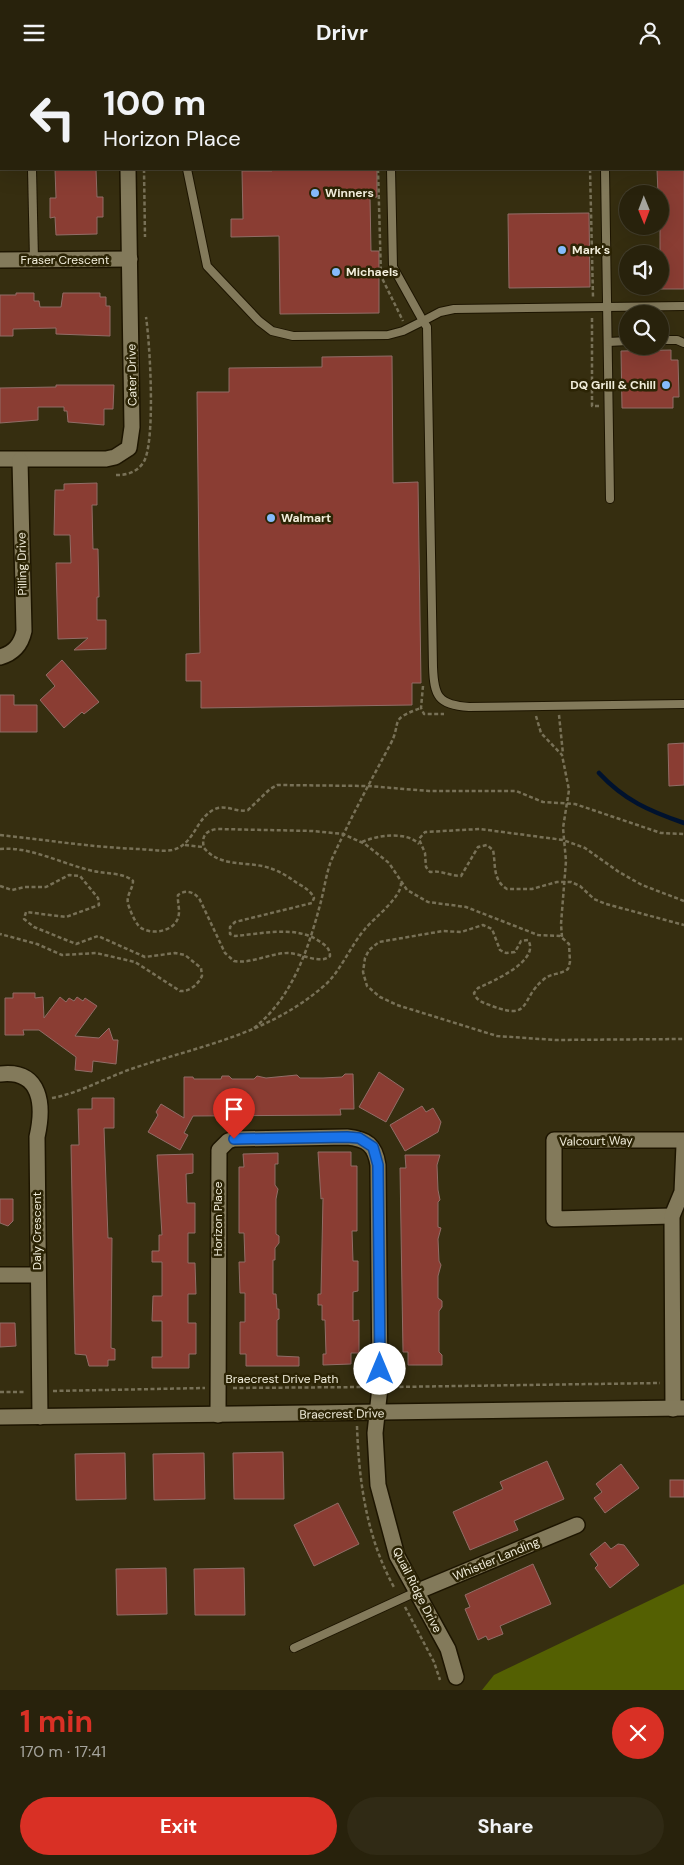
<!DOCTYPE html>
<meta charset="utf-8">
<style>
body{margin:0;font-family:"DM Sans",sans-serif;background:#302a15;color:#f1f3f6;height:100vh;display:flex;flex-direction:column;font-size:19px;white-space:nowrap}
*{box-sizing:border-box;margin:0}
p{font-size:16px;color:#a5a49d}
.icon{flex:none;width:28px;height:28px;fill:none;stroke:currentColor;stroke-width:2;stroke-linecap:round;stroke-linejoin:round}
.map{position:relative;height:1625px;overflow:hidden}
.sheet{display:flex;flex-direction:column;background:#28220c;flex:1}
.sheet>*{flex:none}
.guide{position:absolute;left:0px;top:0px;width:685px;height:105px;box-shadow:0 5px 20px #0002,0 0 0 1px #443f2d;background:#28220c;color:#f1f3f6;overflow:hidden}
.needle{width:32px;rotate:179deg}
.buttons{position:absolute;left:619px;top:120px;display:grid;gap:10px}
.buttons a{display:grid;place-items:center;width:50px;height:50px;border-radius:50%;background:#28220c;box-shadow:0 5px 20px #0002,0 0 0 1px #443f2d;font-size:25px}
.pin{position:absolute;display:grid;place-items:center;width:42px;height:42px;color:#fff;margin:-51px -21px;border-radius:50% 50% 50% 0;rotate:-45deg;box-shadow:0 0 5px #0007}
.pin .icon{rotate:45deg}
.me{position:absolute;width:55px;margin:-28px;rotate:0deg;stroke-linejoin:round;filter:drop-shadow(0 0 4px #0008)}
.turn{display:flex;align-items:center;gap:18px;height:105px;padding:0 20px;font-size:22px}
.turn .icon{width:65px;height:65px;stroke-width:2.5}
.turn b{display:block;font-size:35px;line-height:42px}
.round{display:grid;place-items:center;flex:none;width:52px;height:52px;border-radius:26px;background:#302a15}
.overview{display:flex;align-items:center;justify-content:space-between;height:85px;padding:0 20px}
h1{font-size:30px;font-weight:700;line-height:38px;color:#d93025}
.cta{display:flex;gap:10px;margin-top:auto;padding:10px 20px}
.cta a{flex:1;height:58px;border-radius:30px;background:#d93025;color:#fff;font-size:20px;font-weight:700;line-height:58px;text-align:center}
.cta a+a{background:#302a15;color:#f1f3f6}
header{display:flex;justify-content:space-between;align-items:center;height:65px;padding:0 20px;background:#28220c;font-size:22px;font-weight:700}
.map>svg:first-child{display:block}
.forest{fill:#546002}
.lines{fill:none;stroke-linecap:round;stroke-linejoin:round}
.stream{stroke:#00122e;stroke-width:4.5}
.building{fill:#8a3d33;stroke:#916d67}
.service-casing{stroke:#1d1500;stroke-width:10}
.minor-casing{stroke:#1d1500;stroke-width:18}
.tertiary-casing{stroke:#1d1500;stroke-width:18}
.path{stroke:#787157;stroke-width:2.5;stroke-dasharray:4 2.5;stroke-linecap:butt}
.service{stroke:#837a5b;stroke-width:8}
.minor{stroke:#837a5b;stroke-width:15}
.tertiary{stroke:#837a5b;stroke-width:15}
.route-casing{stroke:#114b97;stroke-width:12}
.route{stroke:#1a73e8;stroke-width:9}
.poi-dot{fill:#85bbfb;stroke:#2c2405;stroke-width:2}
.labels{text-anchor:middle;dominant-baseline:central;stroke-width:5;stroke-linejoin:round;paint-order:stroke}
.poi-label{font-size:12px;font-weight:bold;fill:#f1eddb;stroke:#2c2405;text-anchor:start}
.street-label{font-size:12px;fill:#f1eddb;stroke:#2c2405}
</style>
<header><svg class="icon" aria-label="menu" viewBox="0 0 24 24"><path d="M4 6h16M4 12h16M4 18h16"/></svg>Drivr<svg class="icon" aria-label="person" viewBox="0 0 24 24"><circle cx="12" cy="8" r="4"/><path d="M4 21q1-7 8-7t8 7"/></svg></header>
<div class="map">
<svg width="684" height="1625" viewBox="0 0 684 1625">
<rect width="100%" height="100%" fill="#362e10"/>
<polygon class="forest" points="684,1519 684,1625 482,1625 494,1610"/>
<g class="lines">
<path class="stream" d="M599,708C624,735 649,746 684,758"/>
</g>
<g class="building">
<polygon points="55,104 96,104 97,132 103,132 103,152 97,152 97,169 56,170 55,152 50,153 50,133 56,133"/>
<polygon points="272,104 377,104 377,132 370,132 371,186 379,186 379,248 280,249 279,171 231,172 231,154 243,154 242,106 272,106"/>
<polygon points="657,104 684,104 684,224 660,224 660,129 658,129"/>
<polygon points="589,148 590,222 509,223 508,149"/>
<polygon points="16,228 34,228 34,236 39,236 40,242 61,242 63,228 100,228 100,232 106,232 106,241 110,241 110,271 56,269 56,263 13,264 13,271 0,271 0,230 16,230"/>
<polygon points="671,285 671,295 678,295 679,332 673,332 673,343 622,343 621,286"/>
<polygon points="392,291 393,418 418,417 421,618 412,618 412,640 201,643 201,616 186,616 186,589 200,588 197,327 229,327 229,303 322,302 322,292"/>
<polygon points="56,320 114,320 113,344 104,344 104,360 68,357 67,346 64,346 64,342 38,342 38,355 0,358 0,323 56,322"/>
<polygon points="97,418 97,440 92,440 93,484 98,484 99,532 97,532 97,555 106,555 106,584 74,585 88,573 58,574 56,498 71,498 70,470 54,470 55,425 64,425 64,419"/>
<polygon points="62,595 99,637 84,649 82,647 64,663 40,635 55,621 46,610"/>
<polygon points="0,630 14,630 14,640 37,640 37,667 0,667"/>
<polygon points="684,678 684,720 669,721 668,679"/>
<polygon points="13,928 35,928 35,933 43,932 44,953 60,932 66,937 69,933 74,936 77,932 83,936 85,933 97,941 75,971 99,973 109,963 113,975 118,975 116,999 93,996 92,1007 75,1005 76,992 39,965 23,965 24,970 5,970 5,933 13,933"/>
<polygon points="379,1007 404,1024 386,1057 359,1042"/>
<polygon points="345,1009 353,1009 354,1044 340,1044 341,1050 193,1051 184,1068 188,1070 180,1085 148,1067 158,1050 156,1047 161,1039 184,1053 184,1012 193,1012 194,1014 221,1014 222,1011 229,1011 232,1014 254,1014 257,1011 266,1013 297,1010 300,1013 323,1013 342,1012"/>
<polygon points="92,1033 114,1033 114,1063 104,1063 108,1173 112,1173 111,1283 115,1284 115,1295 108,1295 108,1301 89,1301 86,1290 75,1289 71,1080 79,1080 78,1044 92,1044"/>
<polygon points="422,1041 426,1047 433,1043 441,1057 438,1067 405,1086 390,1060"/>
<polygon points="318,1087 351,1087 351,1101 357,1101 357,1166 352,1166 353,1196 358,1196 358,1226 353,1227 353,1256 359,1255 359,1288 351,1288 351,1299 323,1300 323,1289 326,1289 325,1255 322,1255 322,1240 318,1240 318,1229 321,1229 323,1133 321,1134"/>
<polygon points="278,1088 278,1099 275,1099 275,1120 278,1124 276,1134 276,1169 279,1171 279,1178 275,1183 275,1195 273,1195 273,1229 276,1229 277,1244 279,1244 279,1254 277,1255 277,1291 299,1292 299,1301 246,1301 246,1289 240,1289 240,1257 245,1257 245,1228 240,1228 239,1197 245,1197 244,1168 239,1168 239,1102 244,1102 243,1089"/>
<polygon points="193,1089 193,1108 186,1109 187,1138 195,1138 195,1168 188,1168 188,1198 195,1198 196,1229 188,1229 188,1258 196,1258 196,1289 189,1289 189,1303 152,1303 152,1292 162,1292 162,1256 152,1256 153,1231 162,1231 162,1197 152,1197 152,1186 159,1186 159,1170 162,1170 157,1090"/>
<polygon points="405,1090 440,1090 437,1100 438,1125 440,1135 438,1137 438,1162 441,1163 438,1174 439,1196 441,1200 438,1211 438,1233 442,1236 442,1242 439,1246 439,1287 442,1290 442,1300 408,1300 408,1287 403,1287 400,1103 406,1103"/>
<polygon points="0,1134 13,1134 13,1156 8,1161 0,1158"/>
<polygon points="0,1258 15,1258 16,1281 0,1282"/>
<polygon points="283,1387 284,1434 234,1434 233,1388"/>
<polygon points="125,1388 126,1434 76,1435 75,1389"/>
<polygon points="204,1388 205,1434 154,1435 153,1389"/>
<polygon points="547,1396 564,1434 514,1456 518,1465 470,1485 453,1447 503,1424 500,1417"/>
<polygon points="621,1399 639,1423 605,1448 594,1433 602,1427 596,1419"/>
<rect x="670" y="1415" width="14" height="17"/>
<polygon points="338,1438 359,1479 314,1501 294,1460"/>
<polygon points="605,1477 611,1484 618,1479 624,1480 639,1500 610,1523 595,1503 598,1500 590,1489"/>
<polygon points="533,1499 551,1539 500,1561 503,1569 488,1575 486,1571 478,1575 465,1544 470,1542 465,1530"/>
<polygon points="166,1503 167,1549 117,1550 116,1504"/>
<polygon points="244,1503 245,1550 195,1550 194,1504"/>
</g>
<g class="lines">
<defs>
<g id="service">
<polyline points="30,0 30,1"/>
<polyline points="182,0 182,1"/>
<polyline points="390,0 390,1"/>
<polyline points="605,0 605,1"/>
<polyline points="32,104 34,195"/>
<path d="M187,104L207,201L259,256L272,266L293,271L388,270L403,266L423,256L427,262L433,602C434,631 438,640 469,642L684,639"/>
<polyline points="391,104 393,202 423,256 440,247 454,244 684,241"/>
<polyline points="605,104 610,434"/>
<polyline points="660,275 677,275 684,278"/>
<polyline points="608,277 628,276"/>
<polyline points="294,1583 416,1527"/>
</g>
<g id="minor">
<polyline points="127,0 127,1"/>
<polyline points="0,195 130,194"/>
<polyline points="0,394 106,394 115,392 129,383 132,362 128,104"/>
<path d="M0,592C14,588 21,580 24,566L20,395"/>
<path d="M0,1009C42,1004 44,1041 37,1072L40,1352"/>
<polyline points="672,1151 554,1154 554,1075 684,1075"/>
<polyline points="0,1210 37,1210"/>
<polyline points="673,1344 672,1151 682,1127 684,1080"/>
<path d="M218,1350L219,1085L228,1076L234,1074L347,1072C367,1074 375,1080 378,1100L380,1322L375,1368L378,1420L397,1491L448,1584L456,1612"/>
<polyline points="416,1527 577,1460"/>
</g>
<polyline id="tertiary" points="0,1352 684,1343"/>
</defs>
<use href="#service" class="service-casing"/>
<use href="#minor" class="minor-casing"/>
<use href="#tertiary" class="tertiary-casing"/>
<g class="path">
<polyline points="146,0 146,1"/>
<polyline points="378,0 378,1"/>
<polyline points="589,0 589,1"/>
<polyline points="144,104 145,172"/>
<polyline points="378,104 381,211 403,256"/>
<polyline points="590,104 593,232"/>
<polyline points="592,253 592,341 599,341"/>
<path d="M116,410C126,410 136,408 143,398C156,380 150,278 146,252"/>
<polyline points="423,621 421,643 424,649 444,649"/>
<polyline points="559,650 563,689"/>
<polyline points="536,651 541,668 562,690 569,725 563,763 566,796 561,859 562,872"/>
<path d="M0,770C46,775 91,782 137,784C149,784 161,787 172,785C195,780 195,753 215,744C226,739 237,748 248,745L270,724L277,720L368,721L429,726H516L543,737L575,739L661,768L684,769"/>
<path d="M362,777C378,770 406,766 419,779"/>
<polyline points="185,780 203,782"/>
<path d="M0,784C33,781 67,802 99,807C110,809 124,808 133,816C133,824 126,830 128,839C130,845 134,855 138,860C146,870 169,868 176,857C182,848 177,839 178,830C186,824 195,827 200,835L225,888L234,896C252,899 270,888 288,888C300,888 321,900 330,891C330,883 325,880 319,876C295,860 262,869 235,871L230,869V862L235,857L312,838L314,833C311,826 304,822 297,818C286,810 276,804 262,801C242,797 219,801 204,783C201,771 206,765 218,764L313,766L343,769L365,779L389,798L407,825L428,837L466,842L538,870L560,871L569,879L570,897L568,904C560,910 550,908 543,915C520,934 532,956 492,941C485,938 477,937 474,928L478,923C491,917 541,896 528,875L521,876L515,887L506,888L500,885L492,864L483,860L461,867L443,866L379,877L369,885L365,893L363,907L367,921L380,932L397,940L497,971L555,975L684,974"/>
<path d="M0,821L12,825L25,822H46L69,810L80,811L98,833L99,840L66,852L26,847L24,854L34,862L76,879L98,871L145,892L175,888L185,890L201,903L202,911C198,919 190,927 180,926L135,897L96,888L62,890L37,879L0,869"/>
<path d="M684,836L642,820L619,807L585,783L563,775L480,764L425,767L419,774L425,788L426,802L430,807C442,805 449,811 461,811L478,782L487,780L493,785C496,799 492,815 507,824H532L557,817H571L580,821L594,834L606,839L684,860"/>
<path d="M254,963C292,933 308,885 320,840C324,826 326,809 331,796C349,756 369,719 390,680C403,656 387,655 421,643"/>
<path d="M52,1033C80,1028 107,1012 134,1003C203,980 269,969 325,920C340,907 351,880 365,864C374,853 402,832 401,818"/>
<polyline points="393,1322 660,1318"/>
<polyline points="233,1323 365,1322"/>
<polyline points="53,1326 205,1323"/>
<polyline points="0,1327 25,1327"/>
<path d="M357,1361C359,1419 367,1474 395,1524"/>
<polyline points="405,1542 434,1597 440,1615"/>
</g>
<use href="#service" class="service"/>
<use href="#minor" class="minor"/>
<use href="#tertiary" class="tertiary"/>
</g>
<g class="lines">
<defs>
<polyline id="route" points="234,1074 347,1072 359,1073 373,1082 378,1100 380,1304"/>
</defs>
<use href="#route" class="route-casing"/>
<use href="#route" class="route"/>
</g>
<g class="poi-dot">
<circle cx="315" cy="128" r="5"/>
<circle cx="562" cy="185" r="5"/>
<circle cx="336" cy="207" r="5"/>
<circle cx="666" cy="320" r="5"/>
<circle cx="271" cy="453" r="5"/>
</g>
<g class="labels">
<g class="poi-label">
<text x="325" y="128">Winners</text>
<text x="572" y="185">Mark's</text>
<text x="346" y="207">Michaels</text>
<text x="656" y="320" text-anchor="end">DQ Grill &amp; Chill</text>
<text x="281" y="453">Walmart</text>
</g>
<g class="street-label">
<text x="65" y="195">Fraser Crescent</text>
<text transform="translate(132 310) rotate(-91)">Cater Drive</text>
<text transform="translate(22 499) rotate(-91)">Pilling Drive</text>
<text transform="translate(596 1076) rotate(-1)">Valcourt Way</text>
<text transform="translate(218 1154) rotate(-90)">Horizon Place</text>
<text transform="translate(37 1166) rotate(-90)">Daly Crescent</text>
<text x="282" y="1314">Braecrest Drive Path</text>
<text transform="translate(342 1349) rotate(-1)">Braecrest Drive</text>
<text transform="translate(496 1494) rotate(-23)">Whistler Landing</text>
<text transform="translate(417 1525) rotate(63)">Quail Ridge Drive</text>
</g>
</g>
</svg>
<div class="buttons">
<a><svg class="needle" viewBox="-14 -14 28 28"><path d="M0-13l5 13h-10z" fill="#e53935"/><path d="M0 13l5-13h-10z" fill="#a5a49d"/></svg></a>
<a><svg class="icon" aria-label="sound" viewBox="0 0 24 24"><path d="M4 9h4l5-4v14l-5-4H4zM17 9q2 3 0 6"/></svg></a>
<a><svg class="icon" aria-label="search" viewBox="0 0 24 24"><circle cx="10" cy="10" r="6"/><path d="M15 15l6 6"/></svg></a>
</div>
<div class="pin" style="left:234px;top:1074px;background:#d93025"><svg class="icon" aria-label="arrive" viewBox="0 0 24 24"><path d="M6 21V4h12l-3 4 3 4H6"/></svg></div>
<svg class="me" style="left:380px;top:1304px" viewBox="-20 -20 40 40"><circle r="19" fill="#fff"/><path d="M0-13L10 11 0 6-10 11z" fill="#1a73e8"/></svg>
<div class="guide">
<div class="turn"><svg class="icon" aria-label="left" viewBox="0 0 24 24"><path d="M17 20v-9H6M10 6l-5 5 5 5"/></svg><div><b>100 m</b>Horizon Place</div></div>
</div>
</div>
<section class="sheet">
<div class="overview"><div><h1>1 min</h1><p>170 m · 17:41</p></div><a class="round" style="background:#d93025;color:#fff"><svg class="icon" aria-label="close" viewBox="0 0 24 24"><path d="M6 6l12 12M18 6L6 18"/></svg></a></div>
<div class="cta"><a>Exit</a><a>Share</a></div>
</section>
